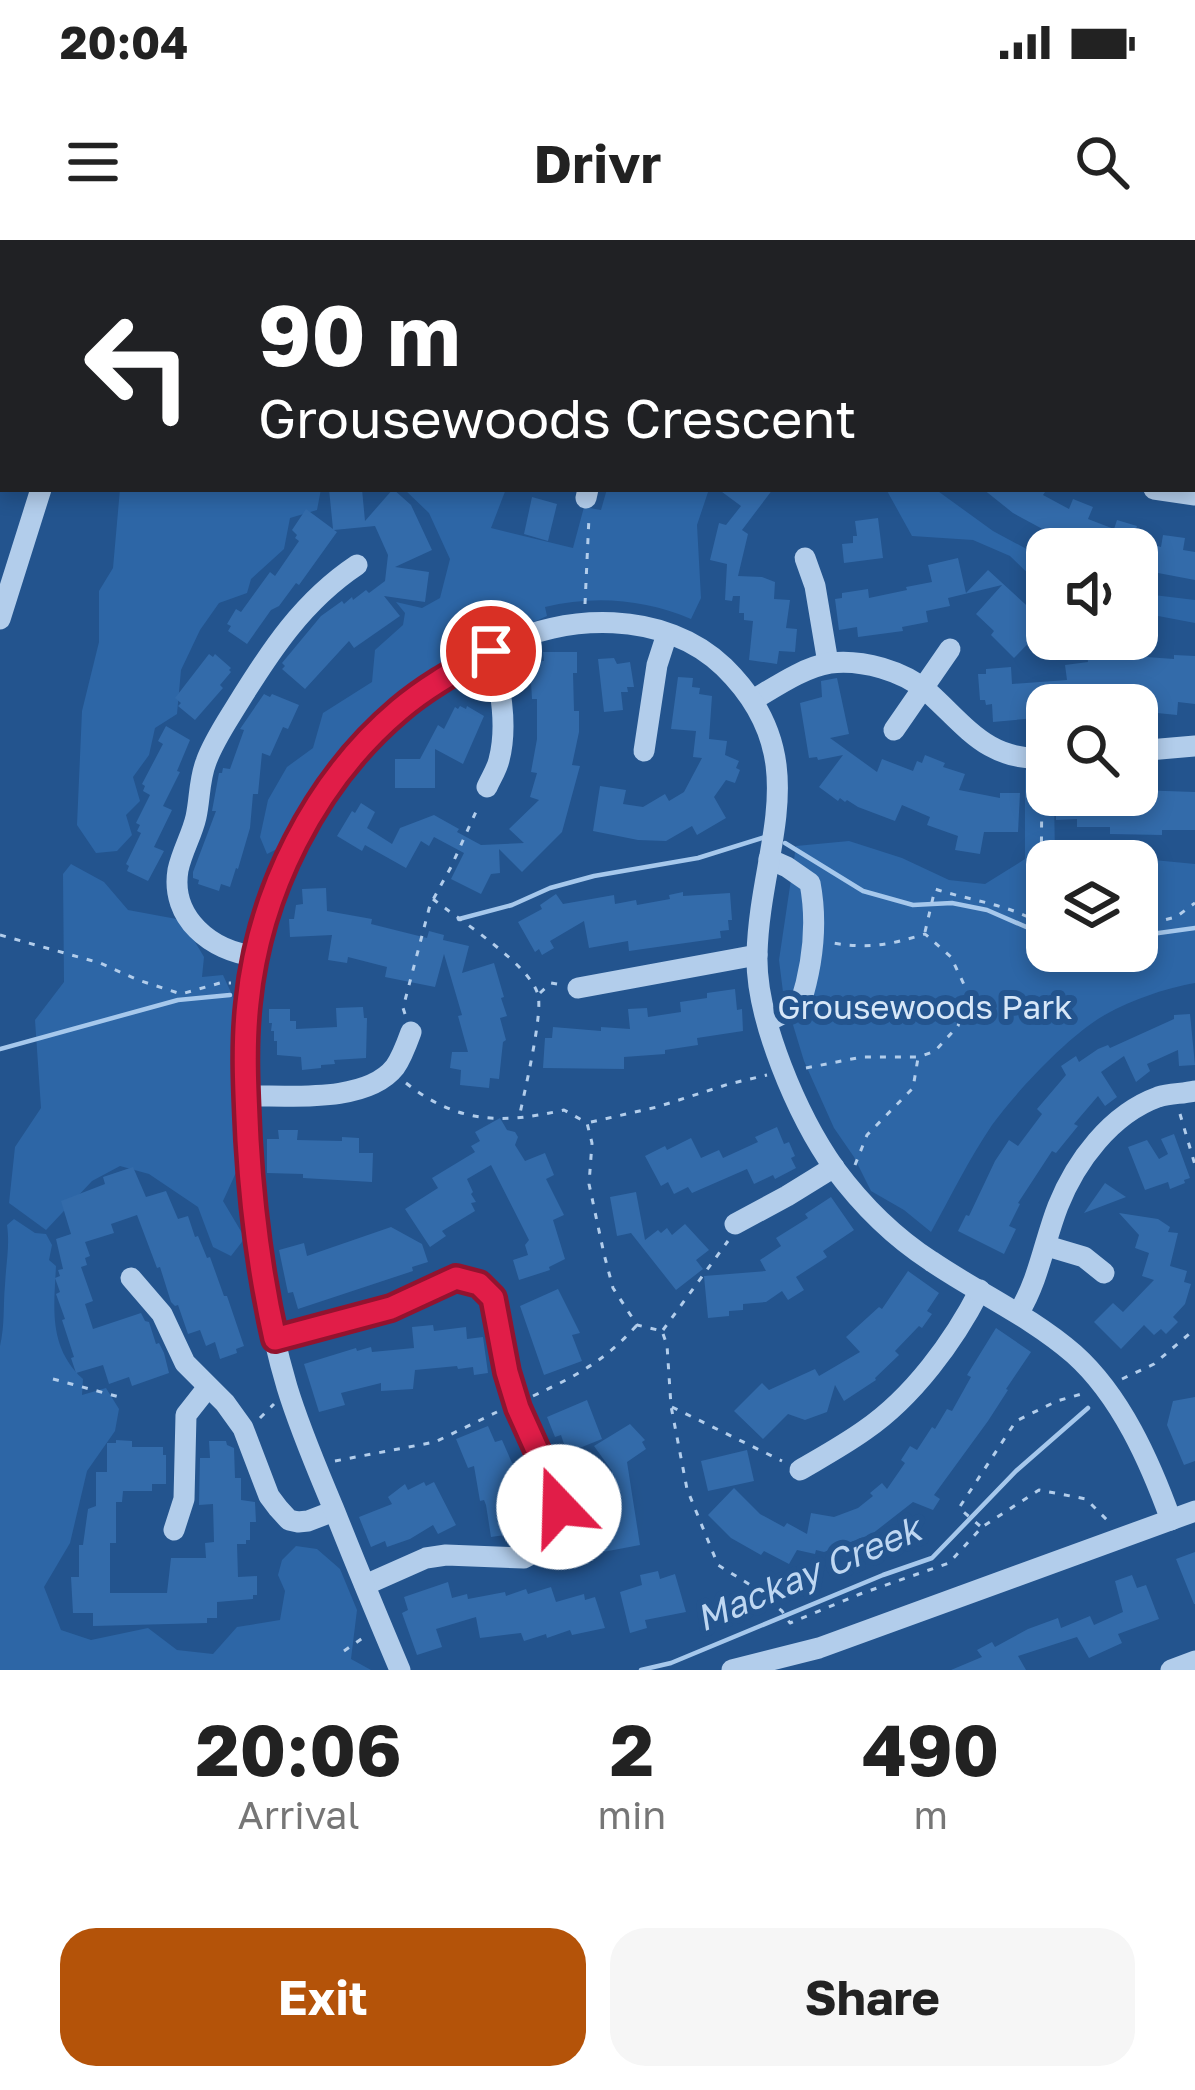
<!DOCTYPE html>
<style>
body{margin:0;font-family:"Golos Text",sans-serif;background:#f6f6f6;color:#222;height:100vh;display:flex;flex-direction:column;font-size:45px;white-space:nowrap}
*{box-sizing:border-box;margin:0}
p{font-size:39px;color:#767676}
.icon{flex:none;width:66px;height:66px;fill:none;stroke:currentColor;stroke-width:2;stroke-linecap:round;stroke-linejoin:round}
.map{position:relative;height:1430px;overflow:hidden}
.panel{display:flex;flex-direction:column;background:#fff;flex:1}
.panel>*{flex:none}
.guide{position:absolute;left:0px;top:0px;width:1197px;height:252px;box-shadow:0 6px 18px #0003;background:#202124;color:#fff;overflow:hidden}
.buttons{position:absolute;left:1026px;top:288px;display:grid;gap:24px}
.buttons a{display:grid;place-items:center;width:132px;height:132px;border-radius:24px;background:#fff;box-shadow:0 6px 18px #0003;font-size:60px}
.pin{position:absolute;display:grid;place-items:center;width:102px;height:102px;color:#fff;margin:-51px;border:6px solid #fff;border-radius:50%;box-shadow:0 3px 12px #0007}
.me{position:absolute;width:132px;margin:-66px;rotate:339deg;stroke-linejoin:round;filter:drop-shadow(0 0 9px #0008)}
.turn{display:flex;align-items:center;gap:42px;height:252px;padding:0 60px;font-size:54px}
.turn .icon{width:156px;height:156px;stroke-width:2.5}
.turn b{display:block;font-size:84px;line-height:102px}
.eta{display:flex;justify-content:space-evenly;align-items:center;height:204px;text-align:center}
.eta b{font-size:72px;font-weight:700;line-height:84px}
.action{display:flex;gap:24px;margin-top:auto;padding:24px 60px}
.action a{flex:1;height:138px;border-radius:36px;background:#b45309;color:#fff;font-size:48px;font-weight:700;line-height:138px;text-align:center}
.action a+a{background:#f6f6f6;color:#222}
.status{display:flex;justify-content:space-between;align-items:center;height:84px;padding:0 60px;background:#fff;direction:ltr}
.status svg{height:33px;fill:currentColor}
header{display:flex;justify-content:space-between;align-items:center;height:156px;padding:0 60px;background:#fff;font-size:54px;font-weight:700}
.map>svg:first-child{display:block}
.green{fill:#2d66a6;fill-rule:evenodd}
.lines{fill:none;stroke-linecap:round;stroke-linejoin:round}
.stream{stroke:#a6c8ec;stroke-width:4.5}
.building{fill:#336baa}
.path{stroke:#b2cdeb;stroke-width:3;stroke-dasharray:6 9;stroke-linecap:butt}
.minor{stroke:#b2cdeb;stroke-width:21}
.route-casing{stroke:#92132f;stroke-width:30}
.route{stroke:#e11d48;stroke-width:21}
.labels{text-anchor:middle;dominant-baseline:central;stroke-width:12;stroke-linejoin:round;paint-order:stroke}
.park-label{font-size:33px;fill:#d7e7f8;stroke:#23548e}
.water-label{font-size:36px;font-style:italic;fill:#bed7f2;stroke:#23548e}
</style>
<div class="status"><b>20:04</b><svg viewBox="0 0 49 12"><path d="M0 12V9h3v3zM5 12V6h3v6zM10 12V3h3v9zM15 12V0h3v12zM26 1h20v11H26zM47 4h2v5h-2z"/></svg></div>
<header><svg class="icon" aria-label="menu" viewBox="0 0 24 24"><path d="M4 6h16M4 12h16M4 18h16"/></svg>Drivr<svg class="icon" aria-label="search" viewBox="0 0 24 24"><circle cx="10" cy="10" r="6"/><path d="M15 15l6 6"/></svg></header>
<div class="map">
<svg width="1195" height="1430" viewBox="0 0 1195 1430">
<rect width="100%" height="100%" fill="#23548e"/>
<g class="green">
<polygon points="120,249 321,249 317,270 290,278 284,309 251,339 247,353 219,363 200,390 181,430 177,474 155,488 149,515 133,537 140,561 126,575 132,595 117,611 96,613 77,585 82,471 99,402 99,351 113,328"/>
<path d="M404,249H506L491,288L573,308L584,267L601,270L607,249H709L697,285L701,358L691,379C644,359 594,355 545,367L547,376L505,395L462,389L456,417L412,449L285,605L267,614L260,597L268,560L287,527L313,508L323,473L372,442L375,410L403,385L405,373L396,362L422,368L440,358L450,319L429,273Z"/>
<polygon points="886,249 935,249 993,291 1047,320 1047,352 1010,316 973,300 912,296"/>
<polygon points="1137,353 1195,360 1195,383 1137,372"/>
<path d="M1025,530L1047,531V555H1054L1055,618L1102,615L1195,624V743C1165,748 1125,762 1098,779C1064,801 1016,852 992,885C969,919 951,956 931,992L904,970L871,951L854,917L834,888L804,821L783,752L779,720L796,606L849,601L902,618L949,640L985,644L1025,619ZM1047,621H1137V711H1047Z"/>
<polygon points="71,624 104,642 128,670 182,680 204,717 202,737 223,735 239,770 234,795 240,815 239,926 223,961 245,998 231,1016 213,1007 198,967 149,934 120,926 92,941 46,990 9,963 15,907 41,868 35,780 64,742 63,634"/>
<path d="M14,979L35,993L46,994L52,1005L49,1020L56,1026C54,1068 48,1107 83,1139L82,1155L106,1148L119,1169L115,1191L87,1231L70,1303L44,1347L61,1390L91,1400L148,1388L177,1410L213,1414L237,1387L280,1380L285,1351L278,1335L282,1320L296,1306L317,1309L340,1329L357,1370L351,1419L371,1430H0V1106C5,1085 3,1066 5,1045C6,1023 10,1006 7,985Z"/>
</g>
<g class="lines">
<g class="stream">
<polyline points="785,603 863,651 913,665 952,663 987,670 1047,696"/>
<polyline points="459,679 512,665 550,648 594,636 698,618 765,597"/>
<polyline points="1137,696 1195,688"/>
<polyline points="0,809 178,760 230,755"/>
<polyline points="641,1430 671,1423 883,1335 932,1318 1016,1231 1088,1168"/>
</g>
</g>
<g class="building">
<polygon points="329,249 362,249 365,281 393,249 411,265 432,310 395,327 429,332 425,362 384,356 400,376 354,408 349,401 305,449 282,429 285,426 282,423 321,376 342,361 344,364 352,357 353,360 366,350 369,353 385,341 388,315 375,286 334,290 337,292 299,345 296,343 279,366 271,370 247,404 228,391 231,386 227,384 236,369 241,372 270,332 275,336 299,301 295,298 297,295 292,290 306,269 333,289"/>
<polygon points="718,249 773,249 742,290 748,294 738,336 762,337 775,342 774,359 790,360 786,388 797,389 795,412 779,411 777,424 749,420 753,381 744,380 744,373 739,373 740,356 733,356 732,361 725,360 727,324 710,320 719,283 726,285 741,266"/>
<polygon points="983,249 1047,249 1043,255 1069,269 1073,259 1093,267 1088,279 1114,289 1117,280 1137,286 1130,309 1086,309 1061,299 1013,273"/>
<polygon points="532,257 557,264 548,301 524,294"/>
<polygon points="878,278 883,318 844,323 842,304 853,303 853,296 857,296 855,281"/>
<polygon points="1163,295 1185,298 1183,310 1195,312 1195,340 1137,329 1137,300 1161,307"/>
<polygon points="958,318 966,353 988,330 1047,384 1014,418 991,395 994,391 976,374 1002,345 948,358 950,366 926,371 928,382 902,387 903,391 858,397 857,387 839,390 835,359 842,358 842,353 868,349 869,358 907,350 906,347 932,342 928,325"/>
<polygon points="1120,400 1121,409 1147,412 1146,417 1174,419 1174,415 1195,416 1195,464 1178,462 1177,475 1157,473 1157,470 1124,464 1126,449 1084,453 1085,465 1047,465 1047,477 993,482 992,464 986,465 985,460 980,460 978,434 986,434 986,429 1011,427 1012,444 1067,440 1065,425 1088,422 1086,404"/>
<polygon points="543,412 577,412 577,433 573,433 574,471 579,471 579,492 572,525 580,526 562,592 522,632 499,609 500,633 491,634 481,654 451,639 464,613 434,597 429,606 421,601 406,628 365,605 362,611 337,596 352,571 355,573 361,563 375,572 367,588 392,604 400,588 434,575 459,589 457,592 481,605 524,603 509,589 539,560 530,557 537,533 531,532 537,499 537,459 532,459 531,442 527,442 526,421 544,421"/>
<polygon points="209,414 213,417 215,414 231,428 229,430 231,432 220,445 223,448 195,480 178,466 181,463 175,458"/>
<polygon points="614,418 617,424 630,422 634,447 627,447 628,452 621,452 623,470 604,472 598,419"/>
<polygon points="678,437 693,438 692,447 700,448 699,454 712,456 709,499 727,501 725,515 739,521 736,528 740,530 735,543 726,540 714,557 726,578 697,595 692,586 666,601 638,600 593,591 600,546 626,550 623,564 643,567 665,554 669,561 684,552 702,518 693,517 696,491 671,489"/>
<polygon points="837,438 849,494 830,498 877,532 882,519 913,531 917,521 922,523 925,515 945,523 943,527 965,534 959,550 1000,558 1000,553 1020,553 1018,592 984,592 980,614 955,610 958,596 927,585 930,577 902,565 895,581 858,567 847,560 845,562 840,558 838,561 819,547 843,515 818,520 817,517 809,518 800,463 822,457 821,441"/>
<polygon points="264,454 270,457 272,454 299,465 288,489 283,487 270,516 262,513 258,554 253,554 250,588 238,629 236,628 230,647 221,644 219,651 198,644 199,640 193,638 193,632 216,571 212,571 219,533 222,533 223,528 230,529 244,490 240,489"/>
<polygon points="460,466 466,469 467,466 484,476 463,524 435,509 435,548 395,548 395,519 420,519 438,485 444,489 455,467 458,469"/>
<polygon points="166,486 190,500 177,531 180,532 163,566 172,570 154,607 164,611 148,641 127,631 129,626 126,624 141,593 137,591 140,585 136,583 150,555 143,551 145,546 142,544 163,504 158,501"/>
<polygon points="1137,550 1195,552 1195,590 1162,590 1162,595 1110,594 1110,587 1077,587 1077,579 1056,580 1056,555 1137,555"/>
<polygon points="326,648 327,671 372,679 371,684 427,698 429,691 444,695 443,700 469,706 462,733 494,723 504,757 501,758 507,776 500,778 506,800 503,802 499,839 490,838 489,848 460,845 461,830 450,828 452,812 468,812 458,776 462,775 444,714 435,747 385,737 387,727 348,717 347,723 328,720 332,695 290,697 289,679 294,679 296,665 303,664 302,649"/>
<polygon points="683,652 683,656 730,653 732,680 728,680 729,690 720,691 721,698 629,711 628,701 589,708 584,681 550,701 554,708 542,715 539,709 535,712 518,682 542,669 540,665 556,654 563,664 614,655 615,664 636,660 637,665 670,659 669,655"/>
<polygon points="735,749 737,770 742,769 743,791 697,798 698,805 665,810 665,814 624,817 624,829 543,828 545,798 552,798 553,787 601,791 601,787 630,789 628,769 647,768 648,777 681,772 680,762 707,758 707,753"/>
<polygon points="363,767 364,778 367,778 366,818 334,820 335,824 321,825 321,828 302,830 301,817 277,815 277,801 274,801 274,791 271,791 272,783 269,783 269,769 290,769 290,781 296,781 296,789 337,787 336,768"/>
<polygon points="1190,774 1195,825 1179,826 1178,810 1147,824 1150,831 1136,842 1124,816 1101,832 1117,857 1105,866 1098,856 1074,884 1078,886 1056,913 1052,911 1018,963 1020,964 1009,986 1016,989 1004,1014 958,991 966,975 969,976 995,921 1009,900 1018,906 1042,874 1037,869 1066,835 1061,826 1076,816 1079,822 1098,809 1108,805 1110,808 1174,779 1174,775"/>
<polygon points="500,878 507,890 515,892 518,897 515,905 525,921 545,913 554,935 546,939 564,975 553,980 565,1019 549,1027 550,1030 519,1040 513,1020 528,1015 525,1005 529,1000 491,925 467,939 473,952 471,954 476,962 471,963 475,971 442,991 446,996 430,1007 405,969 438,948 432,938 475,912 471,906 480,901 475,892"/>
<polygon points="777,887 784,904 789,902 795,916 791,918 796,928 775,939 773,935 754,944 747,929 692,953 688,947 674,954 668,942 661,946 645,916 665,906 667,910 691,898 701,918 719,910 723,918 758,902 755,897"/>
<polygon points="278,890 298,890 297,900 342,901 342,897 359,898 359,913 373,913 372,942 303,938 303,934 267,933 267,899 279,899"/>
<polygon points="1174,894 1190,938 1184,940 1185,943 1170,949 1168,942 1145,950 1128,907 1147,900 1159,919 1168,914 1161,899"/>
<polygon points="133,927 146,957 166,951 178,979 188,976 195,997 198,996 207,1018 210,1017 224,1056 227,1056 244,1106 236,1109 237,1113 220,1119 215,1102 206,1106 200,1090 188,1094 178,1065 175,1066 171,1062 160,1027 157,1028 137,975 111,984 114,993 85,1002 90,1016 85,1018 87,1025 81,1027 93,1061 85,1064 93,1089 141,1073 145,1081 149,1082 156,1104 159,1103 164,1113 169,1133 132,1146 129,1137 109,1144 103,1125 76,1133 71,1118 74,1117 62,1080 65,1079 56,1054 60,1052 55,1038 60,1036 58,1030 63,1029 56,999 71,994 61,961 105,944 103,937"/>
<polygon points="1105,943 1126,957 1084,973"/>
<polygon points="636,952 645,1000 658,990 661,993 667,988 672,995 685,984 709,1010 696,1020 703,1029 676,1050 631,993 617,996 610,957"/>
<polygon points="831,957 854,990 823,1011 827,1017 796,1037 804,1050 788,1060 782,1051 766,1062 743,1064 743,1070 729,1071 729,1076 708,1078 704,1036 766,1031 760,1020 781,1006 776,998 808,978 805,974"/>
<polygon points="1119,973 1158,979 1170,987 1168,992 1178,993 1170,1026 1187,1031 1184,1042 1191,1044 1185,1064 1173,1077 1178,1082 1166,1094 1161,1089 1154,1095 1144,1085 1121,1109 1094,1082 1113,1063 1123,1072 1154,1040 1142,1036 1149,1013 1135,1008 1139,995"/>
<polygon points="391,987 422,1004 428,1022 412,1027 413,1031 298,1069 293,1052 288,1053 279,1010 304,1003 307,1016"/>
<polygon points="908,1031 939,1053 927,1071 932,1074 922,1088 919,1086 895,1111 899,1115 875,1138 876,1140 844,1161 835,1145 827,1172 805,1180 788,1174 763,1199 734,1171 762,1143 769,1150 815,1129 819,1136 860,1112 846,1097 879,1067 882,1069"/>
<polygon points="558,1049 580,1093 572,1095 582,1121 544,1135 520,1066"/>
<polygon points="433,1085 434,1091 466,1087 467,1099 483,1097 488,1133 474,1135 473,1127 458,1129 457,1126 415,1130 413,1149 381,1151 381,1143 341,1153 345,1165 319,1172 304,1124 356,1108 357,1111 371,1107 372,1112 414,1108 412,1087"/>
<polygon points="996,1088 1031,1112 1006,1149 1008,1150 988,1181 934,1255 940,1259 933,1270 913,1262 872,1294 824,1312 816,1310 815,1314 797,1310 789,1324 764,1311 761,1315 731,1298 708,1275 734,1248 760,1274 784,1287 787,1283 807,1294 811,1273 834,1277 858,1268 873,1256 870,1253 882,1243 887,1249 905,1223 901,1220 910,1206 917,1210 932,1187 935,1189 947,1169 952,1171 971,1137 967,1135"/>
<polygon points="1195,1157 1195,1221 1184,1225 1167,1185 1173,1161"/>
<polygon points="587,1160 602,1199 567,1213 561,1195 555,1197 547,1177"/>
<polygon points="630,1184 645,1200 642,1202 646,1209 627,1222 640,1305 603,1312 594,1280 597,1280 592,1249 595,1249 592,1235 612,1231 594,1206"/>
<polygon points="488,1186 495,1202 502,1200 516,1232 526,1292 491,1297 486,1265 484,1260 480,1261 474,1226 468,1228 456,1199"/>
<polygon points="116,1200 132,1201 132,1207 163,1207 163,1215 166,1215 166,1244 152,1244 152,1251 123,1251 122,1262 116,1262 116,1303 110,1303 110,1353 167,1353 171,1318 206,1318 205,1303 214,1302 213,1264 199,1265 200,1218 210,1218 209,1201 226,1201 227,1205 234,1208 235,1238 241,1238 241,1260 255,1262 256,1282 250,1282 250,1300 246,1300 246,1304 237,1304 238,1337 257,1336 257,1355 253,1355 253,1359 217,1362 217,1378 207,1378 207,1383 93,1386 93,1373 73,1373 71,1337 79,1337 79,1305 83,1305 88,1269 96,1266 96,1232 107,1232 107,1203 116,1203"/>
<polygon points="747,1210 754,1241 708,1251 701,1221"/>
<polygon points="424,1242 426,1246 434,1242 456,1285 438,1294 433,1285 410,1299 387,1307 385,1301 371,1307 359,1277 392,1264 388,1257 405,1244 408,1250"/>
<polygon points="1195,1312 1195,1364 1194,1364 1176,1319"/>
<polygon points="658,1331 660,1339 675,1334 686,1372 645,1380 647,1388 630,1393 620,1352 642,1345 640,1335"/>
<polygon points="1132,1335 1137,1348 1146,1345 1159,1379 1118,1394 1122,1403 1089,1418 1077,1397 1018,1416 1026,1430 951,1430 982,1417 977,1410 992,1402 995,1407 1028,1389 1058,1378 1061,1388 1090,1376 1094,1385 1123,1372 1115,1341"/>
<polygon points="448,1342 452,1358 467,1354 468,1359 505,1352 506,1356 526,1349 528,1354 551,1347 556,1362 584,1354 585,1360 595,1357 605,1388 572,1395 570,1390 547,1398 546,1394 524,1401 521,1393 480,1398 476,1377 436,1389 442,1407 417,1415 402,1373 408,1370 404,1357"/>
</g>
<g class="lines">
<g class="path">
<polyline points="864,0 864,3"/>
<polyline points="843,3 844,0"/>
<polyline points="585,364 589,277"/>
<path d="M433,659C459,680 530,724 538,755C543,775 524,854 519,878"/>
<polyline points="1027,673 1041,654 1042,536"/>
<polyline points="1137,687 1176,677 1195,663"/>
<path d="M925,692L935,649C975,662 1010,664 1047,687"/>
<polyline points="0,695 100,723 138,740 181,754 220,743 231,743"/>
<polyline points="540,753 551,743 562,745"/>
<polyline points="405,774 403,768 430,665 451,627 479,565"/>
<path d="M806,828L862,817H919L935,811L958,786L968,753L951,717L925,694C889,705 870,709 833,703"/>
<path d="M406,843C458,884 502,884 564,870L587,883L592,903L589,944L604,1014L613,1048L637,1085L662,1091L667,1105L671,1166L687,1249L718,1325L752,1346L782,1371L790,1383L860,1354L949,1323L982,1287L1039,1250L1086,1259L1109,1282"/>
<polyline points="1180,874 1195,925"/>
<polyline points="591,882 657,867 729,844 767,835"/>
<polyline points="855,925 867,895 913,848 918,818"/>
<polyline points="663,1090 728,1001"/>
<polyline points="53,1139 123,1158"/>
<polyline points="1122,1139 1154,1124 1195,1089"/>
<path d="M533,1156C576,1136 605,1121 637,1085"/>
<polyline points="672,1167 782,1221"/>
<polyline points="260,1178 274,1164"/>
<polyline points="335,1221 435,1202 497,1172"/>
<polyline points="980,1286 959,1268 1016,1181 1057,1161 1085,1153"/>
<polyline points="344,1411 367,1395"/>
</g>
<g class="minor">
<polyline points="41,0 41,3"/>
<polyline points="1148,0 1151,3"/>
<polyline points="320,3 320,0"/>
<polyline points="651,3 651,0"/>
<polyline points="1194,31 1195,31"/>
<polyline points="1154,249 1195,255"/>
<polyline points="586,258 588,249"/>
<polyline points="805,318 815,346 828,423"/>
<polyline points="0,379 41,249"/>
<path d="M753,460C775,447 804,427 830,423C862,419 904,431 928,452C967,487 988,522 1047,518"/>
<polyline points="894,490 950,409"/>
<polyline points="644,511 657,425 667,394"/>
<polyline points="1137,511 1195,506"/>
<path d="M487,547C491,538 497,529 499,520C508,486 500,443 491,411"/>
<path d="M255,716C211,711 170,678 178,630C182,611 192,595 196,577C200,559 199,540 206,522C213,502 226,483 237,465C271,410 303,361 357,325"/>
<polyline points="578,748 757,715"/>
<path d="M768,781L800,765C813,724 818,685 810,643L787,627L769,619"/>
<path d="M245,856C287,855 366,864 395,827C402,817 407,803 411,792"/>
<polyline points="735,984 787,956 834,927"/>
<polyline points="1047,1006 1084,1017 1104,1033"/>
<polyline points="131,1038 162,1074 185,1123 225,1163 243,1188 269,1256 278,1268 289,1280 298,1282 308,1281 334,1271"/>
<path d="M1019,1072C1039,1039 1044,1002 1058,966C1076,921 1111,874 1158,857C1170,853 1183,854 1195,851"/>
<polyline points="275,1099 391,1068 456,1038 479,1044 493,1058 507,1132 518,1168 554,1248 559,1267 553,1295 543,1308 524,1318 446,1315 426,1318 365,1345"/>
<path d="M800,1230C822,1217 844,1205 865,1190C913,1157 954,1101 980,1050"/>
<polyline points="174,1290 184,1259 186,1175 208,1147"/>
<path d="M400,1430C378,1378 356,1325 335,1272C318,1231 300,1190 287,1147C264,1069 253,989 248,907C246,859 243,809 248,761C261,646 324,519 422,451C445,435 471,422 496,409C564,372 665,370 724,427C818,519 760,605 757,714C755,778 798,877 835,929C861,964 894,997 931,1021C978,1053 1030,1076 1074,1114C1121,1156 1150,1222 1171,1280"/>
<polyline points="732,1430 819,1408 1195,1271"/>
<polyline points="1171,1430 1195,1421"/>
</g>
</g>
<g class="lines">
<defs>
<path id="route" d="M491,411C459,429 427,446 399,470C314,542 259,653 248,763C243,808 246,855 248,900C252,968 260,1033 275,1099L391,1068L456,1038L479,1044L493,1058L507,1132L518,1168L554,1248L559,1267"/>
</defs>
<use href="#route" class="route-casing"/>
<use href="#route" class="route"/>
</g>
<g class="labels">
<g class="park-label">
<text x="925" y="766">Grousewoods Park</text>
</g>
<g class="water-label">
<text transform="translate(808 1333) rotate(-23)">Mackay Creek</text>
</g>
</g>
</svg>
<div class="buttons">
<a><svg class="icon" aria-label="sound" viewBox="0 0 24 24"><path d="M4 9h4l5-4v14l-5-4H4zM17 9q2 3 0 6"/></svg></a>
<a><svg class="icon" aria-label="search" viewBox="0 0 24 24"><circle cx="10" cy="10" r="6"/><path d="M15 15l6 6"/></svg></a>
<a><svg class="icon" aria-label="layers" viewBox="0 0 24 24"><path d="M12 4l9 5-9 5-9-5zM3 14l9 5 9-5"/></svg></a>
</div>
<div class="pin" style="left:491px;top:411px;background:#d93025"><svg class="icon" aria-label="arrive" viewBox="0 0 24 24"><path d="M6 21V4h12l-3 4 3 4H6"/></svg></div>
<svg class="me" style="left:559px;top:1267px" viewBox="-20 -20 40 40"><circle r="19" fill="#fff"/><path d="M0-13L10 11 0 6-10 11z" fill="#e11d48"/></svg>
<div class="guide">
<div class="turn"><svg class="icon" aria-label="left" viewBox="0 0 24 24"><path d="M17 20v-9H6M10 6l-5 5 5 5"/></svg><div><b>90 m</b>Grousewoods Crescent</div></div>
</div>
</div>
<section class="panel">
<div class="eta">
<div><b>20:06</b><p>Arrival</p></div>
<div><b>2</b><p>min</p></div>
<div><b>490</b><p>m</p></div>
</div>
<div class="action"><a>Exit</a><a>Share</a></div>
</section>
